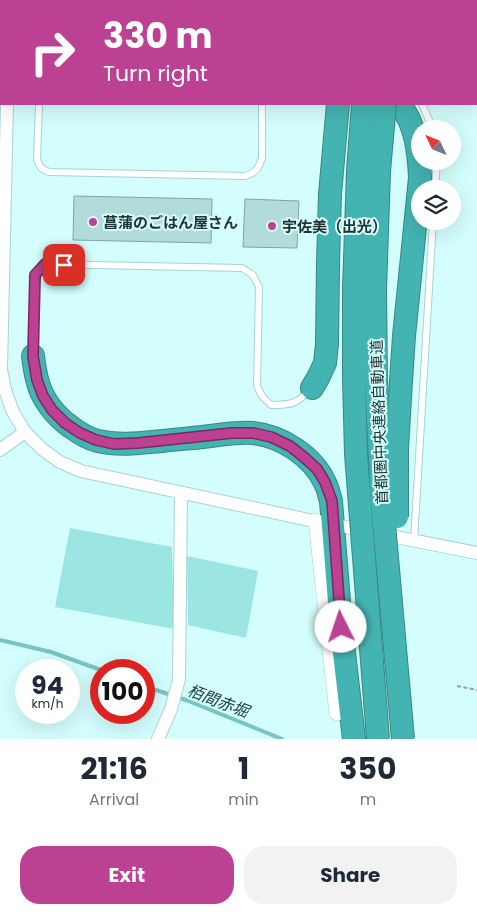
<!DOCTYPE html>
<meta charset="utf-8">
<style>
body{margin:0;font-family:Poppins,"Noto Sans JP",sans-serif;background:#f2f2f3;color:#1f2937;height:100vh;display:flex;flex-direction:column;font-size:19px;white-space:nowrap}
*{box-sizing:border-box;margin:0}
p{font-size:16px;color:#747a83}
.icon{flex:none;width:28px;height:28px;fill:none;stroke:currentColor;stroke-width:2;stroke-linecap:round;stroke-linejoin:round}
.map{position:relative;height:739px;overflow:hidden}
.side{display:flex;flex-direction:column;background:#fff;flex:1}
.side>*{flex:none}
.top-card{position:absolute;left:0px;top:0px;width:478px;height:105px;box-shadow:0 5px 20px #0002;background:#bd4192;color:#fff;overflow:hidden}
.needle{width:32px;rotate:313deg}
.tools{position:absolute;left:411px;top:120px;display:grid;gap:10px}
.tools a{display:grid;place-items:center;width:50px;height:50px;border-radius:50%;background:#fff;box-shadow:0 5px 20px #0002;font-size:25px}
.speed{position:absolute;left:15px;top:659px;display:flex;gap:10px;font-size:25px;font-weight:700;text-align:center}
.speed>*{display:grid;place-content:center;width:65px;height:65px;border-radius:50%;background:#fff;box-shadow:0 5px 20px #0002;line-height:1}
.speed small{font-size:12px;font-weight:400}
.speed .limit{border:8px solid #d22;background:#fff;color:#111}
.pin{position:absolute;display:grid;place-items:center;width:42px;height:42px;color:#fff;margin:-21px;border-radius:10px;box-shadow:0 2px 8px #0006}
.me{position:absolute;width:55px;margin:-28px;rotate:356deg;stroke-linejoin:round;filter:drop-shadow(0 0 4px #0008)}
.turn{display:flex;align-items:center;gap:18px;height:105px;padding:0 20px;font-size:22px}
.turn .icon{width:65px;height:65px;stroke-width:2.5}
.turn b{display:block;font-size:35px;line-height:42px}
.eta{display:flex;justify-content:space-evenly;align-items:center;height:85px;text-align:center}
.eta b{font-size:30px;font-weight:700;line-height:35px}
.cta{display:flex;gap:10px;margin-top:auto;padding:10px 20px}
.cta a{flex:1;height:58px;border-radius:20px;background:#bd4192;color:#fff;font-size:20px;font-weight:700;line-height:58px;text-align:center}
.cta a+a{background:#f2f2f3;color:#1f2937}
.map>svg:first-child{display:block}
.green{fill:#9be5e3}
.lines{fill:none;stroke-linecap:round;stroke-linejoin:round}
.stream{stroke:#77c4c3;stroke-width:4}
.building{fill:#b2dcdb;stroke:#7da5a4}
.service-casing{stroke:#a9d3d2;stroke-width:8}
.minor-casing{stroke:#a9d3d2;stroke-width:14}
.tertiary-casing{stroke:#a9d3d2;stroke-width:16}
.motorway-casing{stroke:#388785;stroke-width:24}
.path{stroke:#89a9a8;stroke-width:2;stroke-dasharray:4 2.5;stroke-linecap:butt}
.service{stroke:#fff;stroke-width:6}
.minor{stroke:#fff;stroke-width:12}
.tertiary{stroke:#fff;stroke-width:15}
.motorway{stroke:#44b4b2;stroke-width:22}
.motorway-bridge-casing{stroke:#388785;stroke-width:24;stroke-linecap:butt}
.motorway-bridge{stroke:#44b4b2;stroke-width:22}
.route-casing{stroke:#7b2a5f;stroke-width:12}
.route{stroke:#bd4192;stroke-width:9}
.poi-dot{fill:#bd4192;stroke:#d3fefd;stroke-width:2}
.labels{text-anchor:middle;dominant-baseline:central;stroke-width:4;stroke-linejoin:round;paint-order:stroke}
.poi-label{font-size:15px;font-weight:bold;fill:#223332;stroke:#d3fefd;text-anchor:start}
.street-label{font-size:15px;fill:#223332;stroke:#d3fefd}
.water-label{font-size:16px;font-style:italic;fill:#163c3b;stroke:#d3fefd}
</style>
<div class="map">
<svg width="477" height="739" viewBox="0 0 477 739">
<rect width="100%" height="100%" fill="#d3fefd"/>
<g class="green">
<polygon points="70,528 172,547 174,629 55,607"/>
<polygon points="187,556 258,571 246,638 188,625"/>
</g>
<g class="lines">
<g class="stream">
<polyline points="0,640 51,652 101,670"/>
<polyline points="144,686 186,700 282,739"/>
</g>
</g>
<g class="building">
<polygon points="74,196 212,199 211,243 73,240"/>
<polygon points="245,199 299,201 297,248 243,247"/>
</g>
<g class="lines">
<defs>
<g id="service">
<polyline points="418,1 418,0"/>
<path d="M39,104L37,160L41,168L49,172L245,176C256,173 258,169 262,158V104"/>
<polyline points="422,104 433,129"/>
<polyline points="435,189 437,161"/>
<path d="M33,353L35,275L45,264L242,268L253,275L259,287L257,386L262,396L271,405C290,405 298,404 310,389"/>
<polyline points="414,541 433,221"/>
</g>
<g id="minor">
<polyline points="17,1 17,0"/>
<polyline points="7,104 1,369 5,390 13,412 25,432"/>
<polyline points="0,450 25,432 42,449 60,462 81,471 323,523"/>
<polyline points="341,526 477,553"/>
<polyline points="158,739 171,709 179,679 181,493"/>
</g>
<polyline id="tertiary" points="316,521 337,713"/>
<g id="motorway">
<polyline points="56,1 57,0"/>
<polyline points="353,1 353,0"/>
<polyline points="374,1 374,0"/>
<polyline points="395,1 396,0"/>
<path d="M399,104C416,123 419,153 420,178L404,336L401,381"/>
<path d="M33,356C34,364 35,372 37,379C41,398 55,416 71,427C79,433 89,439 98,441C119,446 141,443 162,441C179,439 195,438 211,436C225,434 239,432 253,433C281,436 313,456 325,483C328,488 329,495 331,501L341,627L354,739"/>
<polyline points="312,388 318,378 325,363 327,344 328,264 330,194 338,104"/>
</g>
</defs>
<use href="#service" class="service-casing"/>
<use href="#minor" class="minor-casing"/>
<use href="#tertiary" class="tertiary-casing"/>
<use href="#motorway" class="motorway-casing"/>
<polyline class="path" points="457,686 477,690"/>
<use href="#service" class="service"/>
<use href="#minor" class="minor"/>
<use href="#tertiary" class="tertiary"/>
<use href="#motorway" class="motorway"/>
<defs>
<g id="motorway-bridge">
<polyline points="363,104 358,170 354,289 354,379 356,454 378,739"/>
<polyline points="385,104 379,171 375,290 376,379 382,501 403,739"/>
<polyline points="397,517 397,448 401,381"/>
</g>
</defs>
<use href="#motorway-bridge" class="motorway-bridge-casing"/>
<use href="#motorway-bridge" class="motorway-bridge"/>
</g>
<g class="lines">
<defs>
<polyline id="route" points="64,265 45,264 35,275 33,356 37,380 43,396 52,410 65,423 80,433 96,440 114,444 138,443 232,433 253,433 271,437 290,446 305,458 317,469 325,482 332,501 341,627"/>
</defs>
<use href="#route" class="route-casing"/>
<use href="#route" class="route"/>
</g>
<g class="poi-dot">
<circle cx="93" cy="222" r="5"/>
<circle cx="272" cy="226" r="5"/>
</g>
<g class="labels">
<g class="poi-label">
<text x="103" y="222">菖蒲のごはん屋さん</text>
<text x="282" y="226">宇佐美（出光）</text>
</g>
<g class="street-label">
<text transform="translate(379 422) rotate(-92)">首都圏中央連絡自動車道</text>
</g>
<g class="water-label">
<text transform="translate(218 701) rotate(21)">栢間赤堀</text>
</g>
</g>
</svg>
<div class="tools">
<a><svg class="needle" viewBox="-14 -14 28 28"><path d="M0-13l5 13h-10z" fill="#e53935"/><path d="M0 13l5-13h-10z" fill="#747a83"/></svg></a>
<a><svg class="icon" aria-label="layers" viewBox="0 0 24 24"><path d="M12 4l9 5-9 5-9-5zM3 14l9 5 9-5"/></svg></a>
</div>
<div class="speed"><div>94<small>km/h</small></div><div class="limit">100</div></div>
<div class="pin" style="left:64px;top:265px;background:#d93025"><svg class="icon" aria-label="arrive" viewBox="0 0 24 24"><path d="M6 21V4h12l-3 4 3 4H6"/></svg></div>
<svg class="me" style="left:341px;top:627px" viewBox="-20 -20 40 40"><circle r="19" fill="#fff"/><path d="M0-13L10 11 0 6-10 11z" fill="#bd4192"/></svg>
<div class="top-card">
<div class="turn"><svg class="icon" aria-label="right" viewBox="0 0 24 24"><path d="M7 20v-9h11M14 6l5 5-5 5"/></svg><div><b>330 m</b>Turn right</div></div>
</div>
</div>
<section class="side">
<div class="eta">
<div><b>21:16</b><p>Arrival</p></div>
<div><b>1</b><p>min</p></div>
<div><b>350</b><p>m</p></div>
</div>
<div class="cta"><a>Exit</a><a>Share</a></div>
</section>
